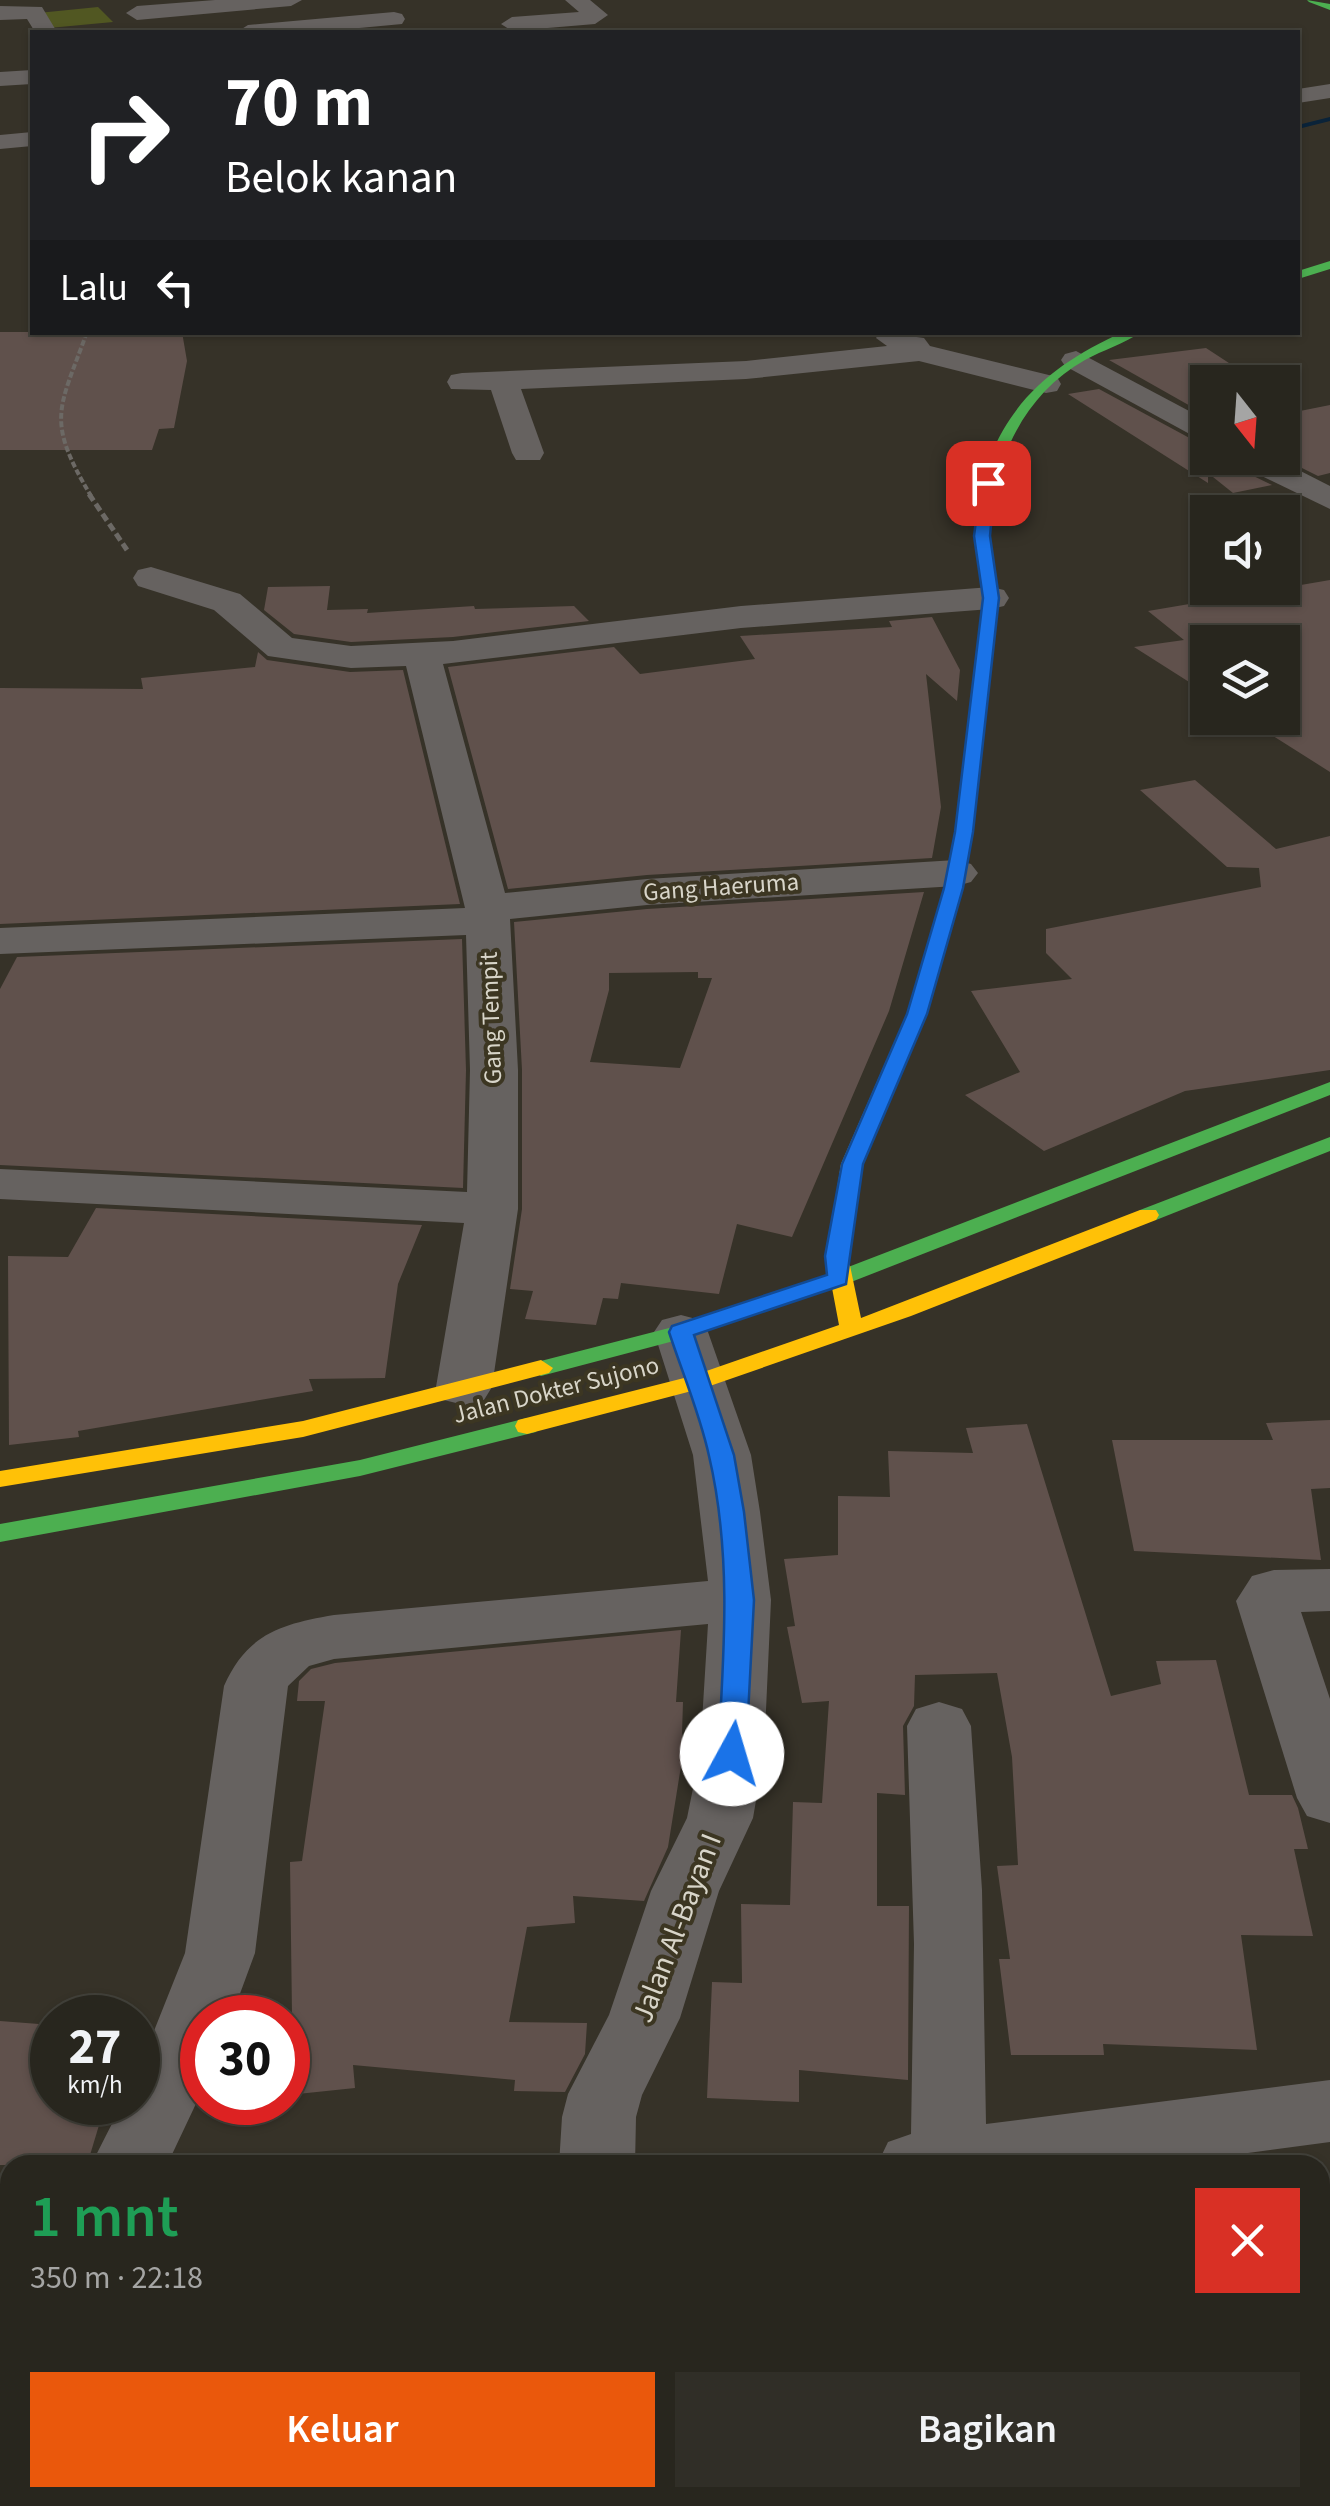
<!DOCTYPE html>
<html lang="id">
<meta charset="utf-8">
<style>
body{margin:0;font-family:"Source Sans 3",sans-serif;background:#302e27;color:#f1f3f6;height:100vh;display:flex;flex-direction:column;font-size:38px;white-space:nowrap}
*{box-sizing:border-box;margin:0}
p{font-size:32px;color:#a5a5a4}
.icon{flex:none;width:55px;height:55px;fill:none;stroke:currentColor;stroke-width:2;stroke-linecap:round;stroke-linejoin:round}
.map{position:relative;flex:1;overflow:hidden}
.side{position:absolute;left:0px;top:2155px;width:1330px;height:352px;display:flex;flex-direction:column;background:#28261e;border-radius:30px 30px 0 0;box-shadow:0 2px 8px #0004,0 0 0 2px #44433c}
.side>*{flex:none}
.guide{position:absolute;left:30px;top:30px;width:1270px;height:305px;border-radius:0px;box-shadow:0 2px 8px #0004,0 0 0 2px #44433c;background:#202124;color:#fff;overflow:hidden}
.needle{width:65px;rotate:163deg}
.buttons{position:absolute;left:1190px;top:365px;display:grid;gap:20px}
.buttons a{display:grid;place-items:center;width:110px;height:110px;border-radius:0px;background:#28261e;box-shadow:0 2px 8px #0004,0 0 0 2px #44433c;font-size:50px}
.speed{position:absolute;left:30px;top:1995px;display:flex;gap:20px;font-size:50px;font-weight:700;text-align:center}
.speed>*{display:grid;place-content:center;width:130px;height:130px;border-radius:50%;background:#28261e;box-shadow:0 2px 8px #0004,0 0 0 2px #44433c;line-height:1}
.speed small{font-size:25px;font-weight:400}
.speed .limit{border:15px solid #d22;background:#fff;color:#111}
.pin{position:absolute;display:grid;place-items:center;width:85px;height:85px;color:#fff;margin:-42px;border-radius:20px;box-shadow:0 5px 15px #0006}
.me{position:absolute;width:110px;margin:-55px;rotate:6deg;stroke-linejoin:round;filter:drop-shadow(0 0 8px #0008)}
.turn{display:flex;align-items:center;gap:35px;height:210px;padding:0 30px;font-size:45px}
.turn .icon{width:130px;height:130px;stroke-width:2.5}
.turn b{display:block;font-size:70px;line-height:85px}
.then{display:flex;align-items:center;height:95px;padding:0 30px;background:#0003;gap:20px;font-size:38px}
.round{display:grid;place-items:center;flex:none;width:105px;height:105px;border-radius:0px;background:#302e27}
.overview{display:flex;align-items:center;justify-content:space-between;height:170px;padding:0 30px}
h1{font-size:60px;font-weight:600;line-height:75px;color:#1e9e55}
.primary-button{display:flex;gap:20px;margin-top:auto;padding:20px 30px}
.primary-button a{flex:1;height:115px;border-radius:0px;background:#ea580c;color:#fff;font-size:40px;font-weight:600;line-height:115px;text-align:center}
.primary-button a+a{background:#302e27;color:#f1f3f6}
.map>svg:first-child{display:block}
.green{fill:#515722}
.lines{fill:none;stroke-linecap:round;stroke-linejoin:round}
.stream{fill:#0a2339;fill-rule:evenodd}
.building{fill:#60514c;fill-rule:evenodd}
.path-far2{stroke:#6c6965;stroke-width:4;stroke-dasharray:6 2.5;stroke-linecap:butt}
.path-far1{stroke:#6c6965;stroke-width:5;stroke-dasharray:8 4;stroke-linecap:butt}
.path{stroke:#6c6965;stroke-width:9;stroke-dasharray:14 8;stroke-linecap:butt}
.street{fill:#666260;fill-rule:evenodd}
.fast{fill:#4caf50;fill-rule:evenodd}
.slow{fill:#ffc107;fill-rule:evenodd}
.route{fill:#1a73e8;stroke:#114b97;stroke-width:2.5}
.labels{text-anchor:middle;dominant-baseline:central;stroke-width:8;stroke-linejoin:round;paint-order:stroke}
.street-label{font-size:25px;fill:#d8d5c9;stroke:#3c3622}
.near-street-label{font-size:30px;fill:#d8d5c9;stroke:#3c3622}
</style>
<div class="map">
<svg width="1330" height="2506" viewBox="0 0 1330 2506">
<rect width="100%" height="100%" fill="#363228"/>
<polygon class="green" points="98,7 113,22 49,28 38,13"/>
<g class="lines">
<polygon class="stream" points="1330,117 1330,121 1298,129 1298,125"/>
</g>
<g class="building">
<polygon points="0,332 182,332 187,361 174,428 159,429 152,450 0,450"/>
<polygon points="1206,348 1258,382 1208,382 1208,416 1109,360"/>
<polygon points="1099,389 1208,448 1208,458 1231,458 1237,468 1272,485 1233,493 1208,473 1208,483 1068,394"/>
<polygon points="1282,399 1300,411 1330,405 1330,473 1318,476 1282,458"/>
<polygon points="1330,580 1330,772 1245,718 1282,718 1282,642 1208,642 1208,694 1134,647 1184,640 1148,611"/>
<polygon points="330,586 327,610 368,609 367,613 474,606 475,609 574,606 589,621 453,637 351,642 294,634 264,610 268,587"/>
<polygon points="932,617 960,670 957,701 926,674 941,807 932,858 647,875 508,889 448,667 614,647 640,674 755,659 740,636 892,627 889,621"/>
<polygon points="258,652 267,660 350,672 403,670 460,904 0,924 0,688 143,689 141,678 255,667"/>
<polygon points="1195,780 1276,849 1330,836 1330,1070 1185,1091 1044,1151 965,1095 1020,1072 971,991 1072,979 1046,953 1046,929 1261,887 1259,868 1227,867 1140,790"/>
<path d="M924,892L889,1011L792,1237L737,1224L719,1294L621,1283L618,1299L603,1298L596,1325L525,1319L533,1291L510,1289L522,1209V1070L514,922L647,909ZM698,972V978H712L680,1068L590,1062L609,990V973Z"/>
<polygon points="462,939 466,1070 463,1188 0,1165 0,989 17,957"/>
<polygon points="96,1208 422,1225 398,1284 385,1378 309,1379 313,1391 78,1431 79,1437 9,1445 8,1256 68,1257"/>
<polygon points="1330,1420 1330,1488 1311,1489 1321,1560 1134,1551 1112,1440 1273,1440 1266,1423"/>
<polygon points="1027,1424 1111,1696 1161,1684 1156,1661 1216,1660 1249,1795 1292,1795 1298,1808 1308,1849 1294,1849 1313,1936 1241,1935 1257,2050 1103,2044 1104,2055 1011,2055 999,1959 1010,1959 997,1866 1018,1865 1012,1757 997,1673 915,1675 914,1706 903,1726 905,1795 877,1793 877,1906 909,1906 908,2080 799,2070 799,2102 707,2098 712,1982 742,1983 741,1904 790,1905 793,1802 822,1803 829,1701 802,1703 787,1627 795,1626 784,1559 838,1555 838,1496 890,1497 888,1451 973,1453 966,1428"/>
<polygon points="681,1630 676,1702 683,1702 681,1766 668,1847 644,1901 573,1896 575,1923 527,1927 509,2022 587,2023 585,2054 565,2092 514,2091 515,2080 353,2065 355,2088 288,2095 288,2016 292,2015 290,1862 302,1861 325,1701 297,1701 299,1681 311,1669 335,1663"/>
<polygon points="0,2021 52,2025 52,2102 106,2102 87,2165 0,2165"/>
</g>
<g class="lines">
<path class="path-far2" d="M87,332C59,410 45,419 91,496"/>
<polyline class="path-far1" points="89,494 127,550"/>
<polyline class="path" points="755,2506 757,2498"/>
<g class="street">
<polygon points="215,0 302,0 291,6 137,20 126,13 137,6"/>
<polygon points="565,0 590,0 608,15 595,24 512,31 501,24 512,17 579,12"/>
<polygon points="0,6 42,7 57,32 35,32 27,19 0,20"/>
<polygon points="394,12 402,14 405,19 402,24 317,32 237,32 248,25"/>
<polygon points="32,70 32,84 0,86 0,72"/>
<polygon points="1330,84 1330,98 1298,103 1298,89"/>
<polygon points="32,132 32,146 0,149 0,135"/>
<polygon points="880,332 924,338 930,346 1057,377 1061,384 1057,391 1046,393 919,361 746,379 521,389 544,453 540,460 516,460 512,453 491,390 451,389 447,382 451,375 462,373 746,361 887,346 876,338"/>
<polygon points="1076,351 1208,421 1208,444 1065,366 1061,360 1065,354"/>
<polygon points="1235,458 1275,458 1330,486 1330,509 1239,465"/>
<polygon points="151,567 240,594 292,638 351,646 453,641 741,606 991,587 1004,590 1009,598 1004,606 991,609 741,628 443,664 505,893 647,879 956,860 971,864 978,873 971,882 956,886 647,905 510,919 518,1070 518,1209 492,1387 484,1400 464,1405 444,1400 436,1387 464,1223 0,1199 0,1169 467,1192 470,1070 466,935 0,954 0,928 465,908 406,666 351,668 268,656 214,610 138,586 133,578 138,570"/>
<path d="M681,1315L700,1320L708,1332L751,1455L760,1512L771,1600L764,1754L753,1818L719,1891L680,2018L642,2095L636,2117L635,2165H559L562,2117L568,2094L609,2015L651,1891L687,1818L700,1754L708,1624L334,1659L309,1666L288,1686L255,1953L231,2018H202V2091L167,2165H91L123,2102H138V2071L185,1953L224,1686C247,1634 281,1624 334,1615L708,1581L693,1455L654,1332L662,1320Z"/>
<polygon points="1330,1569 1330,1611 1301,1612 1330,1699 1330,1823 1307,1816 1297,1798 1236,1601 1252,1576 1274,1570"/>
<polygon points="939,1702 962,1709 971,1726 982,1890 986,2124 1330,2080 1330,2142 1159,2165 877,2165 888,2142 911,2134 914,1944 907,1726 916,1709"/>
</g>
<g class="fast">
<polygon points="1307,0 1330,4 1330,10 1309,2"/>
<polygon points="1330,261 1330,269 1298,279 1298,271"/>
<path d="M1123,332H1141C1124,344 1103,350 1085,360C1033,389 1003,442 993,499L981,502C978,488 984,471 990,457C1016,393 1062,360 1123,332Z"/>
<polygon points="1330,1082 1330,1095 846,1284 689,1337 541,1376 529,1368 533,1363 673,1327 830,1274"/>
<polygon points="1330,1137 1330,1151 1156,1220 1140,1220 1137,1215 1140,1210"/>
<polygon points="527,1418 539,1426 536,1432 360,1476 0,1542 0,1524 360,1460"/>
</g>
<g class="slow">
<polygon points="986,495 993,499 989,536 999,598 973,832 962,889 927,1013 863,1164 848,1256 861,1318 1140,1210 1156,1210 1159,1215 1156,1220 911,1316 707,1387 527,1434 518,1432 515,1426 518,1420 692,1376 839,1325 826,1256 841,1164 907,1013 944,889 955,832 983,598 975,536 979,499"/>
<polygon points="541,1360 553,1368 549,1373 303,1437 0,1487 0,1471 303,1421"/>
</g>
</g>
<path class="route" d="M988,479L995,483L990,536L999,598L973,832L963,888L927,1014L863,1164L846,1284L694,1335L734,1455L744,1512L754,1600L746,1754L742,1761L732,1764L722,1761L718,1754C724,1654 732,1554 709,1456C700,1414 682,1372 669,1332L672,1326L827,1275L825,1256L842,1164L907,1014L944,888L955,832L983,598L974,536L981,483Z"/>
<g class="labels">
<g class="street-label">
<text transform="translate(721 887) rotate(-4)">Gang Haeruma</text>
<text transform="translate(491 1018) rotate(-92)">Gang Tempit</text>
<text transform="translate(556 1390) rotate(-14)">Jalan Dokter Sujono</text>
</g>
<g class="near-street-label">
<text transform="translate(677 1928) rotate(-69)">Jalan Al-Bayan I</text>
</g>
</g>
</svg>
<div class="buttons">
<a><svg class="needle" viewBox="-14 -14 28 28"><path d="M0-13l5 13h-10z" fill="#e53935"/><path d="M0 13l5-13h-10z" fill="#a5a5a4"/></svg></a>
<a><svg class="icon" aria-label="sound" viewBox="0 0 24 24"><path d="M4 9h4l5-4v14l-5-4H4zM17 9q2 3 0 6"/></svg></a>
<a><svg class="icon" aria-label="layers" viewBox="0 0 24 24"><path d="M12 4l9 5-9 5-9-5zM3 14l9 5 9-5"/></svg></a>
</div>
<div class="speed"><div>27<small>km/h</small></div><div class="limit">30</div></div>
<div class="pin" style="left:988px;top:483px;background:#d93025"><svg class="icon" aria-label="arrive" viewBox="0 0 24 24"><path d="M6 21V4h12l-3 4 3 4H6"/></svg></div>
<svg class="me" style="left:732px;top:1754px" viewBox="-20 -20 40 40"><circle r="19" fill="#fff"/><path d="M0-13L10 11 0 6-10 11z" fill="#1a73e8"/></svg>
<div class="guide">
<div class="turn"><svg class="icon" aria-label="right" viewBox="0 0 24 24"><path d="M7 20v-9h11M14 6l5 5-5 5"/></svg><div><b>70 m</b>Belok kanan</div></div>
<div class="then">Lalu<svg class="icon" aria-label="left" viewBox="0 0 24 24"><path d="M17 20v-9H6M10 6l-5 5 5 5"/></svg></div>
</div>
<section class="side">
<div class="overview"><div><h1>1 mnt</h1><p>350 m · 22:18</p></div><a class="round" style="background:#d93025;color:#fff"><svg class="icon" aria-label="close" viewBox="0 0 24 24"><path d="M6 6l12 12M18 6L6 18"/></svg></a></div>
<div class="primary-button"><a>Keluar</a><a>Bagikan</a></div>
</section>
</div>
